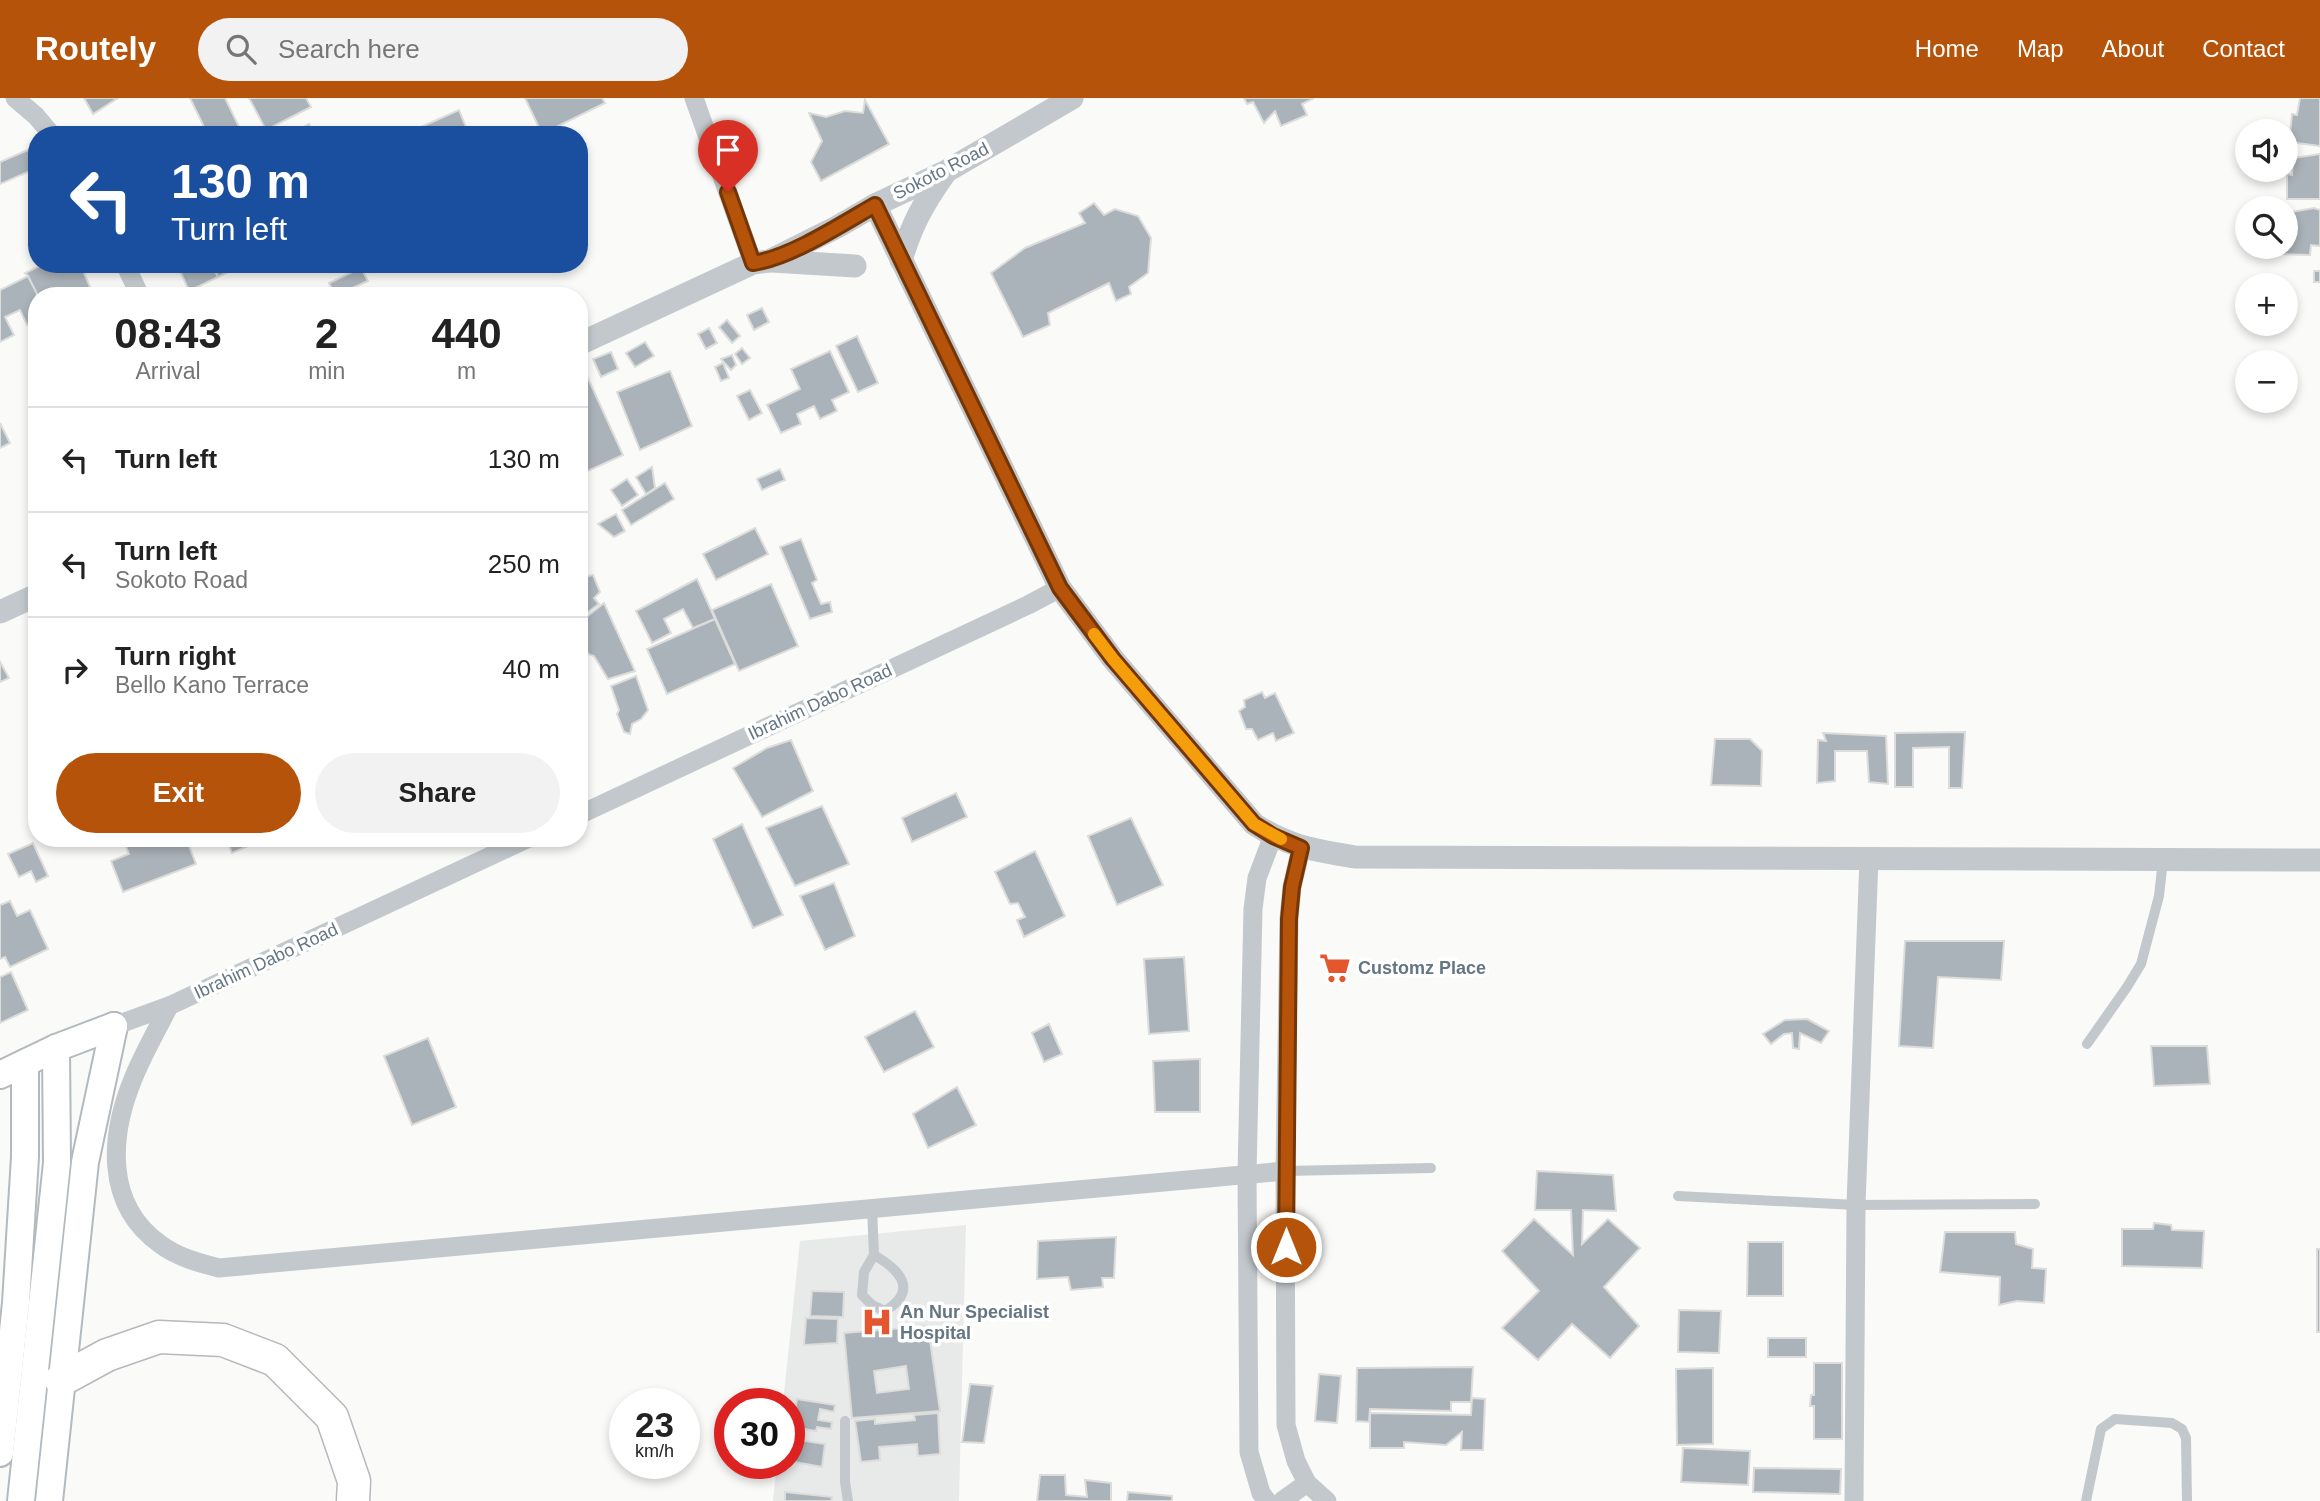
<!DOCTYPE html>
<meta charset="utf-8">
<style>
body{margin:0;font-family:Arial,sans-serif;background:#f2f2f2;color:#222;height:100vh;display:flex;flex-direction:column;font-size:26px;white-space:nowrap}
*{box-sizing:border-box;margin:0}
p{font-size:23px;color:#767676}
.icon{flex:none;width:38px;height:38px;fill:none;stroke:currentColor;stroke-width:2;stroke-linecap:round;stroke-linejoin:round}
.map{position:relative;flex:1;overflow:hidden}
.panel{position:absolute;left:28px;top:189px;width:560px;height:560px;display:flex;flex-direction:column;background:#fff;border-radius:28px;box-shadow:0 4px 10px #0003}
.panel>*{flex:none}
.top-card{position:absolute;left:28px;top:28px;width:560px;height:147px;border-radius:28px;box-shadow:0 4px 10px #0003;background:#1a4fa0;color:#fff;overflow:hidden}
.tools{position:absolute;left:2235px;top:21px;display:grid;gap:14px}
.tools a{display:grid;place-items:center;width:63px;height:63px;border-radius:50%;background:#fff;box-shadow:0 4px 10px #0003;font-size:35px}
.speed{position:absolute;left:609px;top:1290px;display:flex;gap:14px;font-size:35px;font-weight:700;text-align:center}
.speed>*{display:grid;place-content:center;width:91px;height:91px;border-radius:50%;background:#fff;box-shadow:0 4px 10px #0003;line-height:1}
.speed small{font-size:18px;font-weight:400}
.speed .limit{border:10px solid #d22;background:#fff;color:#111}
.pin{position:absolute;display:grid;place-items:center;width:60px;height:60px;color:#fff;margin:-72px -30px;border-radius:50% 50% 50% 0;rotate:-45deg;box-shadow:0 0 7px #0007}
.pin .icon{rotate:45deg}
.me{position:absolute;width:77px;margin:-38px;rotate:0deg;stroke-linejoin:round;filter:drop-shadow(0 0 5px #0008)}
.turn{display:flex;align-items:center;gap:24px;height:147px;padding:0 28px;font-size:32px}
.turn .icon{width:91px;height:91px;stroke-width:2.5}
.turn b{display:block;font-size:49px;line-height:60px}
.eta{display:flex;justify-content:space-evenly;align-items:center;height:119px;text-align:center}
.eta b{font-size:42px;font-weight:700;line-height:49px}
.cta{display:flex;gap:14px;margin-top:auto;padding:14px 28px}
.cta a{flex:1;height:80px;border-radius:42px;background:#b45309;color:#fff;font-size:28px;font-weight:700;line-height:80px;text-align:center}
.cta a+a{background:#f2f2f2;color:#222}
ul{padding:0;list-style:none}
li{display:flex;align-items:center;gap:21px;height:105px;padding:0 28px;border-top:2px solid #e0e0e0}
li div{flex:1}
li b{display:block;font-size:26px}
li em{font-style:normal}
header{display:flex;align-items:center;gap:42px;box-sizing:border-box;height:98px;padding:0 35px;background:#b45309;color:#fff}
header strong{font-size:33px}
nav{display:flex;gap:38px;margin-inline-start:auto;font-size:24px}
.search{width:490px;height:63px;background:#f2f2f2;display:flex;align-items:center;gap:18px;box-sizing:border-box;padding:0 24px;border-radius:38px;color:#767676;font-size:26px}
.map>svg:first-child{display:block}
.built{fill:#e8e9e9}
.building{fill:#aab3b9;stroke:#dcdcda;stroke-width:2;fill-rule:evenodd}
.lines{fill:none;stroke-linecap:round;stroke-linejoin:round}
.secondary-casing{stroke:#b3babf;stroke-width:30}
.trunk-casing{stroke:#b4b9bd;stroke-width:35}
.service{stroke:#c3c8cc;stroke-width:10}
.minor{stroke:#c3c8cc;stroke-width:19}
.tertiary{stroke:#c3c8cc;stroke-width:23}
.secondary{stroke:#fff;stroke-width:26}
.trunk{stroke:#fff;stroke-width:32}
.route-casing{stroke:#753606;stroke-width:18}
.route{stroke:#b45309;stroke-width:12}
.slow{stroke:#f59e0b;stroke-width:12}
.labels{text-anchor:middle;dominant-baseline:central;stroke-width:7;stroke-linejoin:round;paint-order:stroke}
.street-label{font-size:18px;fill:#657683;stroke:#fff}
.poi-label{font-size:18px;font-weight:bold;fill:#657683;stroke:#fff;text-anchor:start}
</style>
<header>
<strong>Routely</strong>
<div class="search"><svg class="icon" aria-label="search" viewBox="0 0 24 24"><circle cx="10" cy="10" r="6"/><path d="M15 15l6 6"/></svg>Search here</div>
<nav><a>Home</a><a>Map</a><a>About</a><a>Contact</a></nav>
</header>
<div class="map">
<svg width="2320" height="1403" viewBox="0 0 2320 1403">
<rect width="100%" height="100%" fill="#fafaf8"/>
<polygon class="built" points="966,1127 959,1403 773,1403 777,1365 789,1365 789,1306 783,1305 800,1143"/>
<g class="building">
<polygon points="84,0 118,0 93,16"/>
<polygon points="190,0 225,0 243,37 208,37"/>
<polygon points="249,0 306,0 311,9 266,32"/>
<polygon points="525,0 602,0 605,5 542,36"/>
<polygon points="1244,0 1314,0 1302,6 1307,17 1281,28 1275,13 1264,25 1253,4 1247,6"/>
<polygon points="2300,0 2320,0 2320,48 2289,44 2292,16 2297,17"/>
<polygon points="865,2 889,46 821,83 811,64 822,43 809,15 826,19 845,13 863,15"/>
<polygon points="459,12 469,37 403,37"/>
<polygon points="309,26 314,37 290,37"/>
<polygon points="37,48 37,70 0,86 0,64"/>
<polygon points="2320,56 2320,101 2287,101 2287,76 2292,77 2293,60"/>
<polygon points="1094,105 1104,117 1115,111 1138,118 1151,140 1148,175 1129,189 1131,196 1116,203 1109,185 1048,215 1050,227 1023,239 991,175 1025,150 1085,125 1079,115"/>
<polygon points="2314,110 2320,112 2320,148 2311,147 2310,157 2279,156 2279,149 2286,149 2286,115"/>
<polygon points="44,166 80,166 94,198 63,198 60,192 47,198 37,198 37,201 28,178 25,175"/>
<polygon points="177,166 212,166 218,179 189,193"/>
<polygon points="212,166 237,166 238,169 218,179"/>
<polygon points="361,170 368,183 335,198 329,185"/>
<rect x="2314" y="173" width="6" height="11"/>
<polygon points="28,178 38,198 37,222 27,227 20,212 5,219 14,237 0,244 0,192"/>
<polygon points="762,210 769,224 754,232 747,217"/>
<polygon points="727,222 740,238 732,245 719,229"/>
<polygon points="709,230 717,245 706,251 698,236"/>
<polygon points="857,238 878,285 858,294 836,248"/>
<polygon points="645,244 654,258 635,269 626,255"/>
<polygon points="742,250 750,260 742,266 735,256"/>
<polygon points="830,253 849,294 832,302 837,313 820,321 814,308 797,316 801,326 781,335 767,307 800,291 791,271"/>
<polygon points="611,254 618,271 601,279 593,261"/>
<polygon points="732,257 736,267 731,272 721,261"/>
<polygon points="581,265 623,357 579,377 579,266"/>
<polygon points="723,265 729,280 721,283 715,269"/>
<polygon points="670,273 692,328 640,352 617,294"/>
<polygon points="750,292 762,315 749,322 737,298"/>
<polygon points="0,325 10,345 0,350"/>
<polygon points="652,369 655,390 646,396 636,379"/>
<polygon points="780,371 785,382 762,392 757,381"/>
<polygon points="627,381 638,397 622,408 611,392"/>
<polygon points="665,385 674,401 631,427 622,412"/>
<polygon points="616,416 625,433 614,439 598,426"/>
<polygon points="755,430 768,456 716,482 703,456"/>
<polygon points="801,441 817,482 812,485 821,506 830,504 832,514 810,521 780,449"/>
<polygon points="582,467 585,479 593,477 600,494 594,500 599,506 585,516 579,514 579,468"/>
<polygon points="697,481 715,521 693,530 683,511 664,521 671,535 652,545 636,513"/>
<polygon points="771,486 798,548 739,573 712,512"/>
<polygon points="604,505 635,573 608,581 594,558 588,556 583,542 579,542 579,525"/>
<polygon points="715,521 735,566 667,596 647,551"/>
<polygon points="0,564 9,580 0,584"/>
<polygon points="636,578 648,612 641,621 632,626 630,636 624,634 617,616 619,612 611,588"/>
<polygon points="1262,594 1265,600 1275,595 1294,635 1276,643 1273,635 1258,642 1252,631 1246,631 1239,613 1245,609 1244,602"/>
<polygon points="1965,634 1962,690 1949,690 1949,649 1913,650 1913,689 1895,689 1895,635"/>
<polygon points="1823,635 1886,638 1888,686 1869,684 1867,653 1835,653 1835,683 1817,685 1818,642 1826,643"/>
<polygon points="1715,641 1750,641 1762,653 1761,688 1711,687"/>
<polygon points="791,642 813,693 762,719 733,670 767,650"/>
<polygon points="956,695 967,719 912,744 902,720"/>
<polygon points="822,708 849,766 795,788 766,730"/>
<polygon points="1131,720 1163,787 1117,807 1088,738"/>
<polygon points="742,726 783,817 753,830 713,741"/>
<polygon points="123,740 186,740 196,766 123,794 111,763 129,756"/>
<polygon points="226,740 264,740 264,741 232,755"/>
<polygon points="33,745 48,778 36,784 31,773 19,779 8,756"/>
<polygon points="1035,753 1065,818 1024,839 1017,822 1025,819 1018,805 1010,806 995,774"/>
<polygon points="834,785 855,838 825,852 800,798"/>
<polygon points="10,803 17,818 30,812 48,851 10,869 5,859 0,861 0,807"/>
<polygon points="1905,843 2004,843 2001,882 1938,879 1933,950 1899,948"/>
<polygon points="1184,859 1189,933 1149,936 1144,861"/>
<polygon points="11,874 28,912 0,925 0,879"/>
<polygon points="915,913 934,949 884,974 865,939"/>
<polygon points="1807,921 1829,933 1821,945 1800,935 1799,951 1793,950 1792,935 1784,936 1771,946 1763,936 1785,922"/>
<polygon points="1049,926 1062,956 1044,964 1032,935"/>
<polygon points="428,940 456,1009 412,1027 384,958"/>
<polygon points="2151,948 2207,948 2210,986 2154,988"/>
<polygon points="1200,961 1200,1014 1155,1014 1153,963"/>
<polygon points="957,989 976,1027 928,1050 913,1016"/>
<polygon points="1537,1073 1613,1077 1616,1113 1583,1112 1582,1146 1608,1121 1640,1150 1604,1189 1639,1228 1610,1260 1572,1226 1538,1262 1502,1230 1539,1193 1502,1153 1534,1121 1573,1157 1571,1112 1535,1112"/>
<polygon points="2154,1125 2171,1127 2172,1132 2204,1133 2202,1170 2122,1168 2122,1131 2153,1131"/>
<polygon points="1945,1134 2015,1134 2016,1146 2033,1151 2032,1170 2046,1171 2044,1205 2017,1203 1999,1207 2000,1179 1940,1174"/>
<polygon points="1116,1139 1114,1180 1102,1180 1103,1189 1071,1192 1068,1179 1037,1181 1038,1143"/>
<polygon points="1748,1144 1783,1144 1783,1198 1747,1198"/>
<rect x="2317" y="1151" width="3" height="83"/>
<polygon points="812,1193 844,1194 843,1219 810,1218"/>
<polygon points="1679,1212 1721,1213 1719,1255 1678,1254"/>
<polygon points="806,1220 838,1221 837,1245 804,1247"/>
<path d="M928,1228L940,1313L852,1320L844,1235ZM906,1268L909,1291L877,1295L874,1273Z"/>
<rect x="1768" y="1240" width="38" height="19"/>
<polygon points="1814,1265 1842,1265 1842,1341 1814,1341 1814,1308 1810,1308 1811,1297 1814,1297"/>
<polygon points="1473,1269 1471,1304 1451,1304 1451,1313 1370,1311 1369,1324 1356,1323 1357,1270"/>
<polygon points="1713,1270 1713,1346 1677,1347 1676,1271"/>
<polygon points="1319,1276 1341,1278 1337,1325 1315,1323"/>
<polygon points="970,1286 993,1288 984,1345 962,1344"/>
<polygon points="1472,1300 1485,1301 1483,1352 1461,1352 1462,1334 1446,1347 1404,1344 1404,1350 1370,1350 1370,1315 1471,1317"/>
<polygon points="797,1301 835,1307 834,1314 820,1311 818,1322 832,1324 831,1331 817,1329 816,1333 792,1329"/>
<polygon points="938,1315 940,1356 918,1358 917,1346 879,1349 880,1362 861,1364 855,1323 875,1321 875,1326 915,1322 914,1317"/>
<polygon points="792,1341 825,1346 822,1369 789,1363"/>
<polygon points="1683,1350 1750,1353 1748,1387 1681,1384"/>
<polygon points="1754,1370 1841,1371 1840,1396 1753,1394"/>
<polygon points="1040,1377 1065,1377 1066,1397 1087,1399 1085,1382 1111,1385 1111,1403 1037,1403"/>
<polygon points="785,1394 832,1399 831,1403 785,1403"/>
<polygon points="1128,1394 1172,1398 1172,1403 1127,1403"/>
</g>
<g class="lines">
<defs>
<g id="secondary">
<polyline points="0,977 56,950 114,928"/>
<polyline points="0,1355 16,1205 25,1059 25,965"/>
<polyline points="21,1403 57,1065 56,950"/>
<polyline points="49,1403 85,1064 114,928"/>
</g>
<polyline id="trunk" points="61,1282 107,1257 159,1239 223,1242 275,1262 332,1319 354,1383 353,1403"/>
</defs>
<use href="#secondary" class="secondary-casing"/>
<use href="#trunk" class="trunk-casing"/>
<g class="service">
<polyline points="2087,946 2127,889 2141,866 2159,798 2163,762"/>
<polyline points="1285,1073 1431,1070"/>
<polyline points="1678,1098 1856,1107 2035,1106"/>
<path d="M872,1110L874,1157L864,1174L862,1197L872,1207L885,1213C919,1192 900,1172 874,1157"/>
<polyline points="845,1323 845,1384 848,1403"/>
<polyline points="2086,1403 2101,1331 2115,1321 2172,1325 2182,1331 2186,1340 2187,1403"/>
</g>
<g class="minor">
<polyline points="15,0 36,18 52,37"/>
<polyline points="694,0 753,165"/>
<polyline points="125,166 140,198"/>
<polyline points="579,717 1028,507 1060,490"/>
<polyline points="1301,750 1292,789 1289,821 1285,1073 1286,1327 1296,1363 1307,1385 1327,1403"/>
<path d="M169,908C157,932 143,956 133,981C110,1037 104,1106 160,1146C177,1159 199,1165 219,1170L1285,1073"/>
<polyline points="114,928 169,908 529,740"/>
<polyline points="1267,1403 1261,1395 1249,1354 1247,1076 1253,811 1257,780 1273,738"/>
<polyline points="1282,1403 1307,1385"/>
<polyline points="1854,1403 1856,1107 1869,760"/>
</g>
<g class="tertiary">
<path d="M875,107L1060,490L1113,561L1254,726C1289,749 1315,752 1355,759L2320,762"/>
<path d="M901,162C912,126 923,106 945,75"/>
<polyline points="772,163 855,168"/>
<polyline points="579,246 753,165 769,163 837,129 875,107 945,74 1072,0"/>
<polyline points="0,514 37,497"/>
</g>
<use href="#secondary" class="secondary"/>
<use href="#trunk" class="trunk"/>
</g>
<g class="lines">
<defs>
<path id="route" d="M728,94L753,165C790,160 842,126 875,107L1060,490L1113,561L1254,726L1273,738L1301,750L1292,789L1289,821L1286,1149"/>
</defs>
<use href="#route" class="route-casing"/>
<use href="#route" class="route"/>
<polyline class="slow" points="1094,536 1113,561 1254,726 1281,741"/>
</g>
<defs>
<symbol id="supermarket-bare" viewBox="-9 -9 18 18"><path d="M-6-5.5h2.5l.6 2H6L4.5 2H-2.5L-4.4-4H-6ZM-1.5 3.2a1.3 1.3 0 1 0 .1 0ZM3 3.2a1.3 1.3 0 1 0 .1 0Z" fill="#e4572e" stroke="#fff" stroke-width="2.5" paint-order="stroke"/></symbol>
<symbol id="hospital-bare" viewBox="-9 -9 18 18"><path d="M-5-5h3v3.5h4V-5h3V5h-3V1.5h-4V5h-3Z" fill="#e4572e" stroke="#fff" stroke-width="2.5" paint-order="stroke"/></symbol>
</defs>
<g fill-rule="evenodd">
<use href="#supermarket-bare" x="1313" y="848" width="44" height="44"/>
<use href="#hospital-bare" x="855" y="1202" width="44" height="44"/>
</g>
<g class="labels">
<g class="street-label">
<text transform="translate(941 73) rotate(-27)">Sokoto Road</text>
<text transform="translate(820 604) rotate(-25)">Ibrahim Dabo Road</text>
<text transform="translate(266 863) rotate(-25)">Ibrahim Dabo Road</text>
</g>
<g class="poi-label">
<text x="1358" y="870">Customz Place</text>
<text x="900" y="1214">An Nur Specialist<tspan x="900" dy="21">Hospital</tspan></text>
</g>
</g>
</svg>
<div class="tools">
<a><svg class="icon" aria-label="sound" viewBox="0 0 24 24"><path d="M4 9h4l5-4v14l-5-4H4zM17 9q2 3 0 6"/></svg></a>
<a><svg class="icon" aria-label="search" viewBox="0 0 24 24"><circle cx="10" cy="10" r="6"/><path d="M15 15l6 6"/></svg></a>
<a>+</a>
<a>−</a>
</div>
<div class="speed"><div>23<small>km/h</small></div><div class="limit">30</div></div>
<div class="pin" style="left:728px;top:94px;background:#d93025"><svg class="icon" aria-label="arrive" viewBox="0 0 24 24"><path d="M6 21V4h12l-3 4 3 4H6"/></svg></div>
<svg class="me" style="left:1286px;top:1149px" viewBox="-20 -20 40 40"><circle r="17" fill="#b45309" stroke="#fff" stroke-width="3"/><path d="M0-11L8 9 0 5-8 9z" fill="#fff"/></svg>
<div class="top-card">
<div class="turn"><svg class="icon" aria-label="left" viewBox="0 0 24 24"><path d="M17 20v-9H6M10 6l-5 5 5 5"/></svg><div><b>130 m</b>Turn left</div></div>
</div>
<section class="panel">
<div class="eta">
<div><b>08:43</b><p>Arrival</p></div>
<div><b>2</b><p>min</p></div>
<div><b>440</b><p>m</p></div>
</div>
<ul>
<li><svg class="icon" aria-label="left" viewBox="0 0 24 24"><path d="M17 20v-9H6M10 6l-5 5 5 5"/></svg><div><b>Turn left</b></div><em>130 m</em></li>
<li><svg class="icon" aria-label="left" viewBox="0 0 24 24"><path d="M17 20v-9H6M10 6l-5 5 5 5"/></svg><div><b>Turn left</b><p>Sokoto Road</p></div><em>250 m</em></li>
<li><svg class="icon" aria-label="right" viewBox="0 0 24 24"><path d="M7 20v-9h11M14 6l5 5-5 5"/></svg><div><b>Turn right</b><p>Bello Kano Terrace</p></div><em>40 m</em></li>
</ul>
<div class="cta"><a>Exit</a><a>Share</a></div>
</section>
</div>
